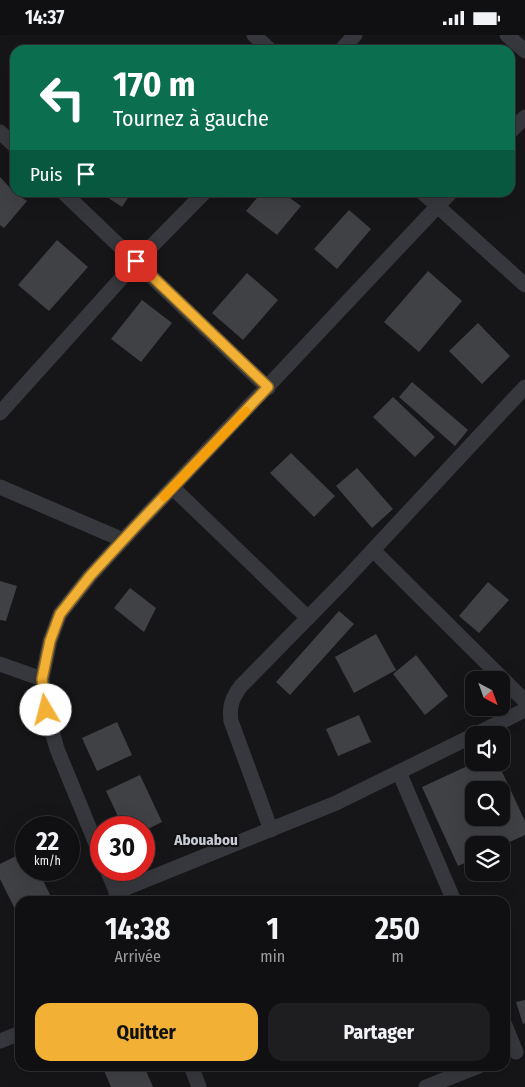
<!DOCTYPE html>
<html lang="fr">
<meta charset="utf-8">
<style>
body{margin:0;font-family:"Fira Sans Condensed",sans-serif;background:#1e1e20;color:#f1f3f6;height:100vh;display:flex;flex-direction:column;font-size:19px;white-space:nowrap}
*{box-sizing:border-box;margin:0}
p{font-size:16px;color:#9c9d9f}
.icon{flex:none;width:28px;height:28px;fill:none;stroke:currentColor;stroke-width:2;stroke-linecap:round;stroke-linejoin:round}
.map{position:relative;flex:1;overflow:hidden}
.drawer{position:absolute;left:15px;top:861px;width:495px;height:175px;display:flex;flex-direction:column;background:#101012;border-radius:15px;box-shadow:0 5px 20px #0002,0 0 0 1px #303032}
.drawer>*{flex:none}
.hud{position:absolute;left:10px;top:10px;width:505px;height:152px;border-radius:15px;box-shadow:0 5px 20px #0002,0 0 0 1px #303032;background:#0b6e4f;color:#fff;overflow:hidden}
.needle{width:32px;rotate:139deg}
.buttons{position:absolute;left:465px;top:636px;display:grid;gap:10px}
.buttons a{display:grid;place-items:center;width:45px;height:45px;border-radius:10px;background:#101012;box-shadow:0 5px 20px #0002,0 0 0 1px #303032;font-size:25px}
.speed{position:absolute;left:15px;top:781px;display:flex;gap:10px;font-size:25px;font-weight:700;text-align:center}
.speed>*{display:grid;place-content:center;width:65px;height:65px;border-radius:50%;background:#101012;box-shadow:0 5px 20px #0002,0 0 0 1px #303032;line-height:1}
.speed small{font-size:12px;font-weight:400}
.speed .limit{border:8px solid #d22;background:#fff;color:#111}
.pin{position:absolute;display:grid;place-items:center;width:42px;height:42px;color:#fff;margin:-21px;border-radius:10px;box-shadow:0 2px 8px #0006}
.me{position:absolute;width:55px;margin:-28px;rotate:352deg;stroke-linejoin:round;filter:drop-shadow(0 0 4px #0008)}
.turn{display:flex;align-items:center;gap:18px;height:105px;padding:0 20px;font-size:22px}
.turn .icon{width:65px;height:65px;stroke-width:2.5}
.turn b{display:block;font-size:35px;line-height:42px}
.then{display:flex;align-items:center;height:48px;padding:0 20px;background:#0003;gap:10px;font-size:19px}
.eta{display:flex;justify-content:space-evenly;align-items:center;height:85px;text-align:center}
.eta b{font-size:30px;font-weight:700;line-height:35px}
.cta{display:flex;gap:10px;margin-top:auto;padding:10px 20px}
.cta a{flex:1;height:58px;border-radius:15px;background:#f2b134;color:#111;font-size:20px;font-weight:700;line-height:58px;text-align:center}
.cta a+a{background:#1e1e20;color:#f1f3f6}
.status{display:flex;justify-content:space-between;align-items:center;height:35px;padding:0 25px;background:#101012;direction:ltr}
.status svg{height:14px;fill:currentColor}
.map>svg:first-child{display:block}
.building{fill:#404145;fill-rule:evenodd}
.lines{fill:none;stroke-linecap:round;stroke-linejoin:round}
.minor{stroke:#37383d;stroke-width:15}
.route-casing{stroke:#9d7322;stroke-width:12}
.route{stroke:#f2b134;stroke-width:9}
.slow{stroke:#f59e0b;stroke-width:9}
.labels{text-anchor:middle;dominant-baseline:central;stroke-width:4.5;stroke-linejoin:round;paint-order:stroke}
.quarter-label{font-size:15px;font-weight:bold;fill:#c9ccd4;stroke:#111113}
</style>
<div class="status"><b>14:37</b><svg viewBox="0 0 49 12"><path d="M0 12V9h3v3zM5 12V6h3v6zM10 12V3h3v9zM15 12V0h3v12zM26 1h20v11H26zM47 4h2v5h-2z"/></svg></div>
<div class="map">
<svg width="525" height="1052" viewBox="0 0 525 1052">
<rect width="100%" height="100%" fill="#161618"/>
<g class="building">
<polygon points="0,142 15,158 27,166 4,193 0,190"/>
<polygon points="101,158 131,158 122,172"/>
<polygon points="261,158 283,158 301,171 277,200 246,176"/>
<polygon points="349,175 371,194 337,234 314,214"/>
<polygon points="57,205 88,232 49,276 18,250"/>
<polygon points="428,236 462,266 419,317 384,287"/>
<polygon points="247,238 278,265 243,305 212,278"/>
<polygon points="142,265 172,288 141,327 111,304"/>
<polygon points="478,288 510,321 482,349 449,316"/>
<polygon points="412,347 468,395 455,411 399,362"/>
<polygon points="393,362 435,402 415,422 373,382"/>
<polygon points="291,418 335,461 314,482 270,438"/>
<polygon points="357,433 393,474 372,493 336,451"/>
<polygon points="0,546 17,551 6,586 0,585"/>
<polygon points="488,547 509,565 479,598 459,581"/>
<polygon points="130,553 156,573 144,597 114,573"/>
<polygon points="339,576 354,589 290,660 276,647"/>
<polygon points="376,599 396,635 354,658 335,622"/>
<polygon points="416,620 448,661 425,680 393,639"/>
<polygon points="359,680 371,707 338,721 326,694"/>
<polygon points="117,687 132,720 97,736 82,703"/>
<path d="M474,728H498L525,786V800L501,811L474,810V824L458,831L422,752ZM474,755H501V782H474Z"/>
<polygon points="140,740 162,787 144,796 144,792 123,792 106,756"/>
<polygon points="26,816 26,835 38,835 53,866 20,866 20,884 0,844 0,829"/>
<polygon points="525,965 525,988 523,989 516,967"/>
<polygon points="102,1031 144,1031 153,1052 111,1052"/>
</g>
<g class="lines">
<g class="minor">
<polyline points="254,0 270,15"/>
<polyline points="507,0 525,16"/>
<polyline points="341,15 355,0"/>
<polyline points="0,97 15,111"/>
<polyline points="510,97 525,82"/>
<polyline points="64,158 268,353"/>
<polyline points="423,158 525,250"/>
<polyline points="0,378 137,226 204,158"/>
<polyline points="0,452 123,505"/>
<polyline points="173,453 308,583"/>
<polyline points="373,515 525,666"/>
<polyline points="0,629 42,644"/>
<polyline points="399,737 454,866"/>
<path d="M271,795L231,686C229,671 232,663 241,651L345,545L525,352"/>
<polyline points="101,821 57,714 46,675 42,644 50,606 60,579 90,541 136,491 450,158"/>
<polyline points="107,835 120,865"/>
<polyline points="116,857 336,768 525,675"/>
<polyline points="505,990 516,1017"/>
<polyline points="0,1006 20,998"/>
<polyline points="191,1031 199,1052"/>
<polyline points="426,1052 479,1031"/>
</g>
</g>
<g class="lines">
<defs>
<polyline id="route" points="46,675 42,644 50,606 60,579 90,541 136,491 268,352 136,226"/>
</defs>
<use href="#route" class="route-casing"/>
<use href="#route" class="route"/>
<polyline class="slow" points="164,462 246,376"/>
</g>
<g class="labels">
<g class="quarter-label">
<text x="206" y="805">Abouabou</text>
</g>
</g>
</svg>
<div class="buttons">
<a><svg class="needle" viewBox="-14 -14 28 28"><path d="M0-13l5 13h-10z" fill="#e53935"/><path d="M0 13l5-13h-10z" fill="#9c9d9f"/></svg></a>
<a><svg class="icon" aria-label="sound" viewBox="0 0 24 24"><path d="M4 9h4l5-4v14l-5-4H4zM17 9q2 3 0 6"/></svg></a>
<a><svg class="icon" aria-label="search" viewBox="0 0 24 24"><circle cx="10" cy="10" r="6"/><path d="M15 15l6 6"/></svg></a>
<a><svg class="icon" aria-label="layers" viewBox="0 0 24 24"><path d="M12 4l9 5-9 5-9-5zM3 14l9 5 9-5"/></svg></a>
</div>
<div class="speed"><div>22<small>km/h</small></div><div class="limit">30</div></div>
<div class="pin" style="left:136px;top:226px;background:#d93025"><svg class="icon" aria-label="arrive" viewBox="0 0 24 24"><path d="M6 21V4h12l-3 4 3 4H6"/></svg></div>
<svg class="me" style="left:46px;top:675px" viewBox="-20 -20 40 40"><circle r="19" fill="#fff"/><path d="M0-13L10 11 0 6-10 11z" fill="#f2b134"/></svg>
<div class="hud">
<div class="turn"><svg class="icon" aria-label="left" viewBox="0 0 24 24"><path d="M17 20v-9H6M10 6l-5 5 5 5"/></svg><div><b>170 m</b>Tournez à gauche</div></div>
<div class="then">Puis<svg class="icon" aria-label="arrive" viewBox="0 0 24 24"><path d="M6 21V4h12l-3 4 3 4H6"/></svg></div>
</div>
<section class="drawer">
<div class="eta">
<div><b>14:38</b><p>Arrivée</p></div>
<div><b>1</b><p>min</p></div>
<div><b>250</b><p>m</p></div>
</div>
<div class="cta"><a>Quitter</a><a>Partager</a></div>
</section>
</div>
